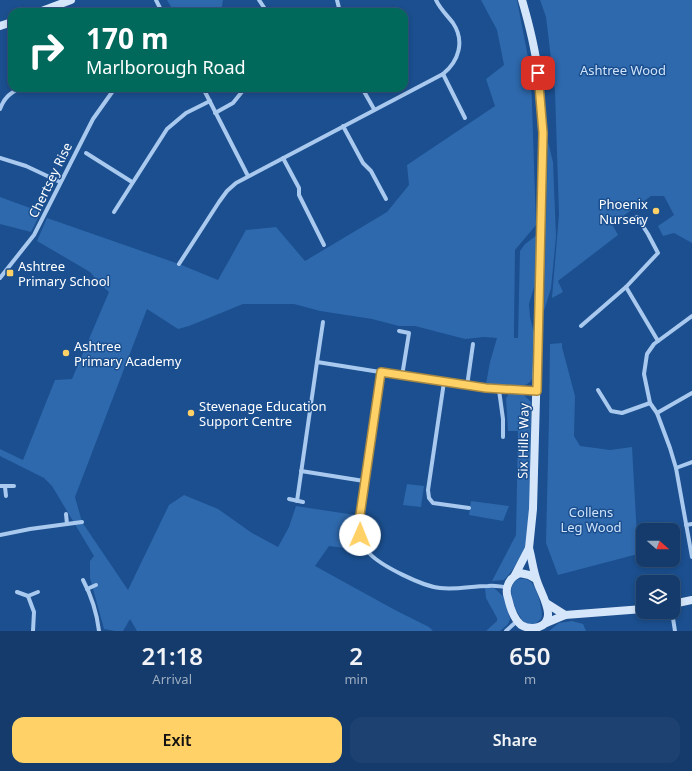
<!DOCTYPE html>
<style>
body{margin:0;font-family:"Noto Sans",sans-serif;background:#1d4271;color:#f1f3f6;height:100vh;display:flex;flex-direction:column;font-size:15px;white-space:nowrap}
*{box-sizing:border-box;margin:0}
p{font-size:13px;color:#9dadc1}
.icon{flex:none;width:22px;height:22px;fill:none;stroke:currentColor;stroke-width:2;stroke-linecap:round;stroke-linejoin:round}
.map{position:relative;height:631px;overflow:hidden}
.sheet{display:flex;flex-direction:column;background:#143b6b;flex:1}
.sheet>*{flex:none}
.guide{position:absolute;left:8px;top:8px;width:400px;height:84px;border-radius:12px;box-shadow:0 2px 6px #0003,0 0 0 1px #33557e;background:#00695c;color:#fff;overflow:hidden}
.needle{width:26px;rotate:110deg}
.buttons{position:absolute;left:636px;top:523px;display:grid;gap:8px}
.buttons a{display:grid;place-items:center;width:44px;height:44px;border-radius:8px;background:#143b6b;box-shadow:0 2px 6px #0003,0 0 0 1px #33557e;font-size:20px}
.pin{position:absolute;display:grid;place-items:center;width:34px;height:34px;color:#fff;margin:-17px;border-radius:8px;box-shadow:0 2px 6px #0006}
.me{position:absolute;width:44px;margin:-22px;rotate:1deg;stroke-linejoin:round;filter:drop-shadow(0 0 3px #0008)}
.turn{display:flex;align-items:center;gap:14px;height:84px;padding:0 12px;font-size:18px}
.turn .icon{width:52px;height:52px;stroke-width:2.5}
.turn b{display:block;font-size:28px;line-height:34px}
.eta{display:flex;justify-content:space-evenly;align-items:center;height:68px;text-align:center}
.eta b{font-size:24px;font-weight:600;line-height:28px}
.cta{display:flex;gap:8px;margin-top:auto;padding:8px 12px}
.cta a{flex:1;height:46px;border-radius:12px;background:#ffd166;color:#111;font-size:16px;font-weight:600;line-height:46px;text-align:center}
.cta a+a{background:#1d4271;color:#f1f3f6}
.map>svg:first-child{display:block}
.green{fill:#2e69ad}
.lines{fill:none;stroke-linecap:round;stroke-linejoin:round}
.street{stroke:#a9c9ee;stroke-width:4}
.secondary{stroke:#d6e6fa;stroke-width:8}
.route-casing{stroke:#a68842;stroke-width:10}
.route{stroke:#ffd166;stroke-width:7}
.poi-dot{fill:#ffd166;stroke:#1b4f8f;stroke-width:1.5}
.labels{text-anchor:middle;dominant-baseline:central;stroke-width:3;stroke-linejoin:round;paint-order:stroke}
.park-label{font-size:13px;fill:#cfe3fa;stroke:#1b4f8f}
.street-label{font-size:13px;fill:#fff;stroke:#1b4f8f}
.poi-label{font-size:13px;fill:#fff;stroke:#1b4f8f;text-anchor:start}
</style>
<div class="map">
<svg width="692" height="631" viewBox="0 0 692 631">
<rect width="100%" height="100%" fill="#1b4f8f"/>
<g class="green">
<polygon points="167,0 223,0 221,12 174,12"/>
<path d="M481,0H517L531,73L536,225L515,250L514,329V338H518L520,251L525,244L537,235L535,284L529,304L530,317L534,333L533,376C532,380 530,383 525,385C518,388 494,385 486,384L490,362L497,338L484,337L465,339L415,326H399L372,319L320,311L294,304H243L189,326L178,329L147,309L75,497L82,522L128,590L169,505L184,495L218,509L252,533L278,547L289,527L296,506L355,515L354,531L360,550L329,546L315,566L395,610L429,627L433,631H137L130,619L123,631H115L104,629L90,578V561L94,556L52,486L44,478L0,456V449L23,460L55,380L72,379L109,292L100,284L90,272L37,241L47,218L179,264L218,280L246,230L276,227L305,261L387,212L409,185L407,165L495,106L486,79L504,65L497,30Z"/>
<polygon points="540,0 692,0 692,243 674,233 663,236 658,226 674,215 664,196 651,196 612,224 618,235 558,281 563,292 552,298 559,214 555,92 546,17"/>
<polygon points="548,142 553,162 556,237 551,288 544,311"/>
<polygon points="0,197 41,212 31,232 0,224"/>
<polygon points="562,343 562,347 575,396 574,436 580,446 610,450 632,447 638,554 558,575 546,543 549,416 550,344"/>
<path d="M513,393L523,394L531,402L530,529C526,549 518,565 504,580L492,581L516,535L518,431H508L506,398L509,394Z"/>
<polygon points="407,484 424,486 421,507 403,505"/>
<polygon points="471,501 509,506 503,521 469,515"/>
<path d="M519,579C524,578 528,579 531,582C537,588 544,612 541,619L534,625L525,624C517,614 502,586 519,579Z"/>
<polygon points="485,588 494,588 504,597 509,615 510,619 508,624 500,631 486,631 497,621 497,618 486,598"/>
<polygon points="572,621 583,624 586,631 549,631 559,623"/>
</g>
<g class="lines">
<g class="street">
<polyline points="156,0 162,12"/>
<polyline points="259,0 267,12"/>
<polyline points="337,0 340,12"/>
<polyline points="443,74 465,118"/>
<polyline points="203,88 248,176"/>
<polyline points="362,88 374,109"/>
<path d="M0,109C4,98 10,93 20,88"/>
<polyline points="215,113 233,103 245,88"/>
<polyline points="343,126 363,163 371,171 386,199"/>
<polyline points="86,153 132,182"/>
<polyline points="0,158 26,166 60,182"/>
<polyline points="283,158 299,188 299,195 324,245"/>
<polyline points="114,212 167,129 186,113 210,101"/>
<path d="M179,264L219,202L227,191L236,183L443,74C459,61 465,41 453,23C447,15 440,9 436,0"/>
<polyline points="0,278 34,235 93,119 115,88"/>
<polyline points="626,287 658,341"/>
<polyline points="692,316 654,344 647,354 644,374 650,403 657,413 670,448 676,468 692,557"/>
<polyline points="581,326 626,287 658,253 648,234 637,217"/>
<polyline points="399,331 409,333 402,376"/>
<polyline points="317,362 323,322"/>
<path d="M381,372L359,522C358,533 361,545 369,553C381,566 422,586 440,588C456,590 472,586 488,586C495,585 501,587 507,587"/>
<polyline points="444,382 428,490 429,498 433,503 469,508"/>
<polyline points="467,386 473,344"/>
<polyline points="499,390 503,419 503,437"/>
<polyline points="598,390 611,411 622,413 650,403"/>
<polyline points="657,413 692,393"/>
<polyline points="676,468 692,462"/>
<polyline points="301,471 364,481"/>
<polyline points="0,486 14,486"/>
<polyline points="5,487 6,496"/>
<polyline points="289,499 303,502"/>
<polyline points="297,501 317,362 487,389 536,391"/>
<polyline points="66,514 67,524"/>
<polyline points="686,525 692,524"/>
<polyline points="0,535 30,529 82,522"/>
<path d="M83,580C91,595 97,614 99,631"/>
<polyline points="87,589 96,585"/>
<polyline points="17,592 28,596 34,612 33,631"/>
<polyline points="28,596 38,592"/>
<polyline points="672,612 675,631"/>
<polyline points="506,631 517,621"/>
</g>
<g class="secondary">
<polyline points="39,12 71,0"/>
<polyline points="0,26 12,22"/>
<path d="M529,548C532,559 533,570 537,581C540,591 547,601 548,613C549,628 532,631 521,625C514,619 510,607 508,598C504,587 510,577 520,573L529,575L536,579"/>
<path d="M515,575L529,548L533,509L542,177C543,142 542,107 538,72C535,48 529,24 522,0"/>
<polyline points="546,603 565,615"/>
<polyline points="673,604 692,600"/>
<polyline points="546,623 565,615 643,609"/>
</g>
</g>
<g class="lines">
<defs>
<polyline id="route" points="360,535 359,522 381,372 486,388 537,391 543,133 538,73"/>
</defs>
<use href="#route" class="route-casing"/>
<use href="#route" class="route"/>
</g>
<g class="poi-dot">
<circle cx="656" cy="211" r="4"/>
<rect x="6" y="269" width="8" height="8" rx="2"/>
<circle cx="66" cy="353" r="4"/>
<circle cx="191" cy="413" r="4"/>
</g>
<g class="labels">
<g class="park-label">
<text x="623" y="70">Ashtree Wood</text>
<text x="591" y="512">Collens<tspan x="591" dy="15">Leg Wood</tspan></text>
</g>
<g class="street-label">
<text transform="translate(50 180) rotate(-64)">Chertsey Rise</text>
<text transform="translate(523 441) rotate(-89)">Six Hills Way</text>
</g>
<g class="poi-label">
<text x="648" y="204" text-anchor="end">Phoenix<tspan x="648" dy="15">Nursery</tspan></text>
<text x="18" y="266">Ashtree<tspan x="18" dy="15">Primary School</tspan></text>
<text x="74" y="346">Ashtree<tspan x="74" dy="15">Primary Academy</tspan></text>
<text x="199" y="406">Stevenage Education<tspan x="199" dy="15">Support Centre</tspan></text>
</g>
</g>
</svg>
<div class="buttons">
<a><svg class="needle" viewBox="-14 -14 28 28"><path d="M0-13l5 13h-10z" fill="#e53935"/><path d="M0 13l5-13h-10z" fill="#9dadc1"/></svg></a>
<a><svg class="icon" aria-label="layers" viewBox="0 0 24 24"><path d="M12 4l9 5-9 5-9-5zM3 14l9 5 9-5"/></svg></a>
</div>
<div class="pin" style="left:538px;top:73px;background:#d93025"><svg class="icon" aria-label="arrive" viewBox="0 0 24 24"><path d="M6 21V4h12l-3 4 3 4H6"/></svg></div>
<svg class="me" style="left:360px;top:535px" viewBox="-20 -20 40 40"><circle r="19" fill="#fff"/><path d="M0-13L10 11 0 6-10 11z" fill="#ffd166"/></svg>
<div class="guide">
<div class="turn"><svg class="icon" aria-label="right" viewBox="0 0 24 24"><path d="M7 20v-9h11M14 6l5 5-5 5"/></svg><div><b>170 m</b>Marlborough Road</div></div>
</div>
</div>
<section class="sheet">
<div class="eta">
<div><b>21:18</b><p>Arrival</p></div>
<div><b>2</b><p>min</p></div>
<div><b>650</b><p>m</p></div>
</div>
<div class="cta"><a>Exit</a><a>Share</a></div>
</section>
